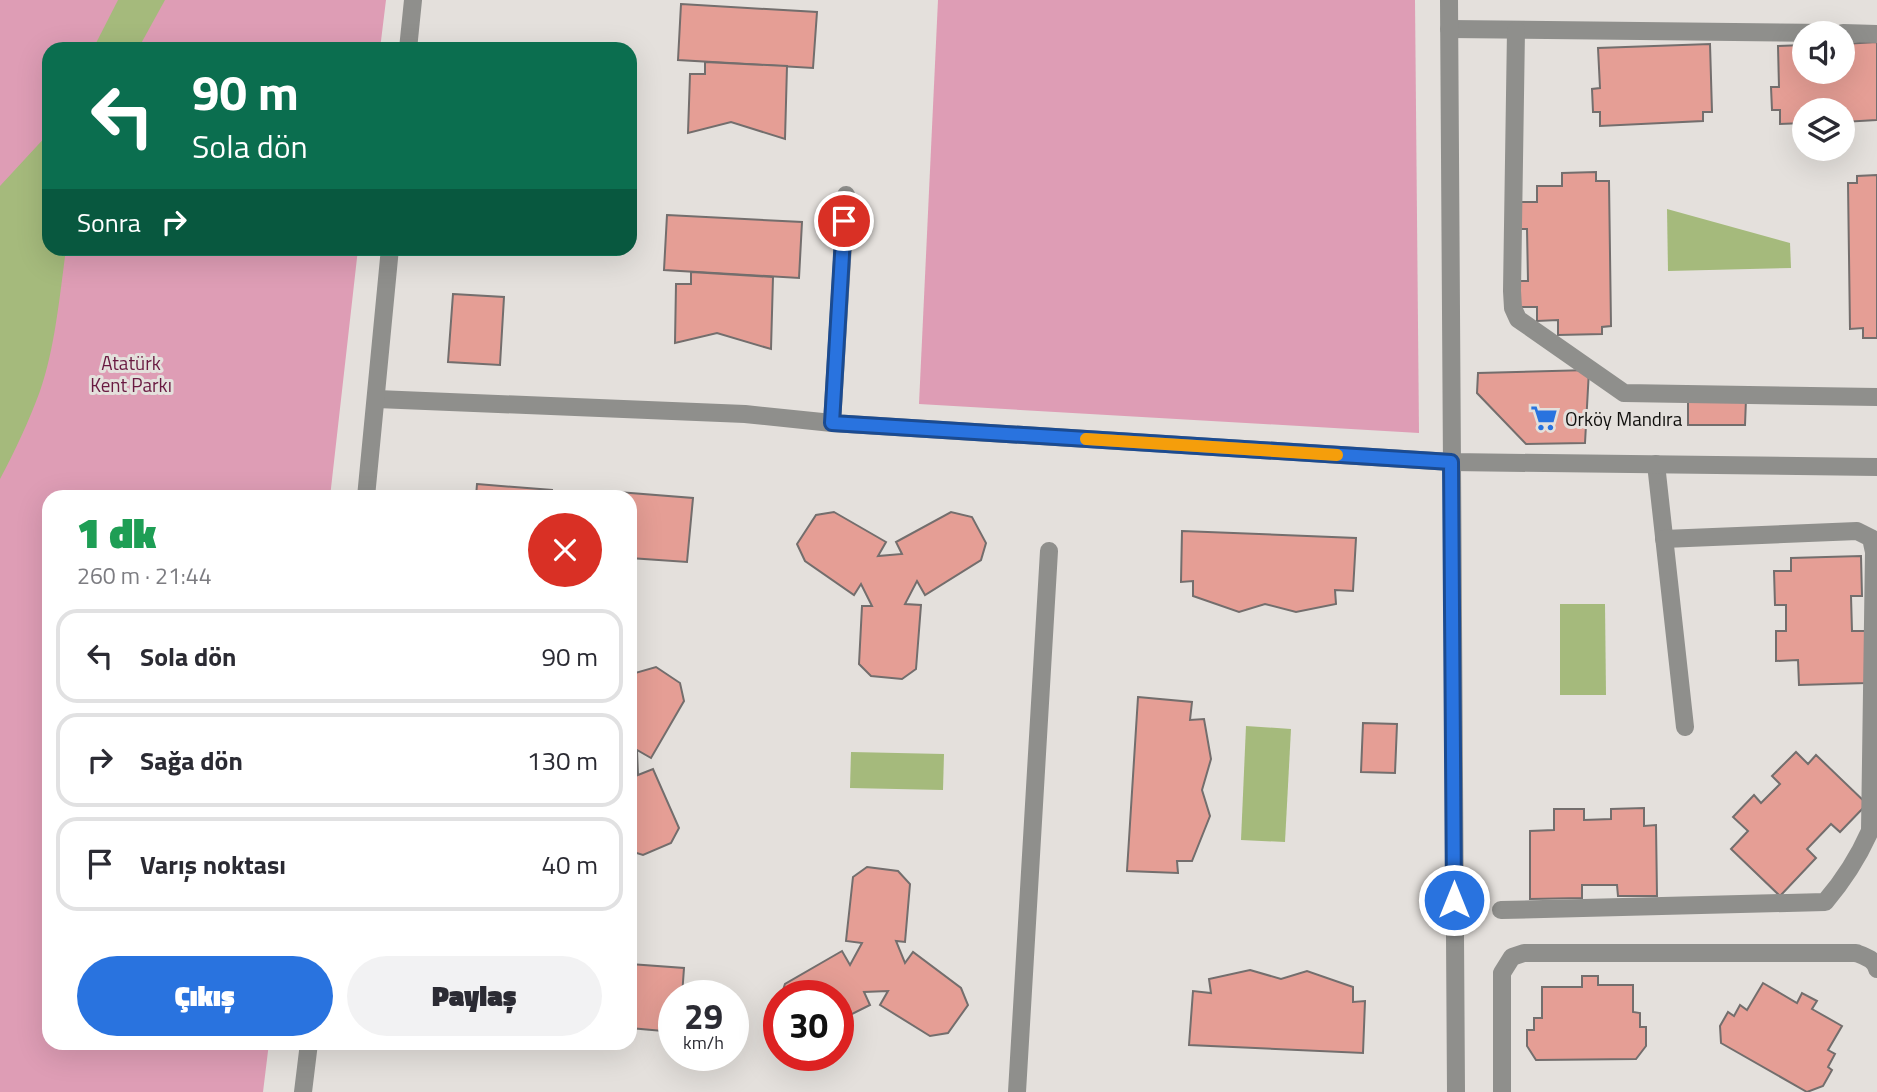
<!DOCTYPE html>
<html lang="tr">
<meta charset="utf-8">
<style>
body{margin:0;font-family:"Titillium Web",sans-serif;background:#f2f2f3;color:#2b2b33;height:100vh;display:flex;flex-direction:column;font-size:26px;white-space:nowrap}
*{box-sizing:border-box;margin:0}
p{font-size:23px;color:#7c7c81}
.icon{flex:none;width:38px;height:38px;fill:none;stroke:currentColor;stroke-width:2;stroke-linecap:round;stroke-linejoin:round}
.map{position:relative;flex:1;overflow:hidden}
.details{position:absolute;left:42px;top:490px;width:595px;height:560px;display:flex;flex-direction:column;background:#fff;border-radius:21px;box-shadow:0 7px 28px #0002}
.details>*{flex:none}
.banner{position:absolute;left:42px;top:42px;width:595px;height:214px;border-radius:21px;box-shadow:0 7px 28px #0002;background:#0b6e4f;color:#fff;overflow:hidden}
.fabs{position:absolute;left:1792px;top:21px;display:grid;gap:14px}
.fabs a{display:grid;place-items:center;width:63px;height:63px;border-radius:50%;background:#fff;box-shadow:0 7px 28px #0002;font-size:35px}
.speed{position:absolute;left:658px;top:980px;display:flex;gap:14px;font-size:35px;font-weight:700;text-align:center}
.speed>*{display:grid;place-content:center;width:91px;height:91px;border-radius:50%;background:#fff;box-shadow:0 7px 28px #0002;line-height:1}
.speed small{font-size:18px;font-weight:400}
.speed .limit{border:10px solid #d22;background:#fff;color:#111}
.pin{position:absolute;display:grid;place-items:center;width:60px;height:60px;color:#fff;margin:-30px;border:4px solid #fff;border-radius:50%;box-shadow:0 2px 7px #0007}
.me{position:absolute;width:77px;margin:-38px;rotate:0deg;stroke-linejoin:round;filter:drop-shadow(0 0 5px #0008)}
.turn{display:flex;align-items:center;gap:24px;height:147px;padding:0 35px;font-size:32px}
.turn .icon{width:91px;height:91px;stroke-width:2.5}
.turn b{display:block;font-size:49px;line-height:60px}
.then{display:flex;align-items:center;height:66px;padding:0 35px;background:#0003;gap:14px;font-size:26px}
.round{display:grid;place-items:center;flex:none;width:74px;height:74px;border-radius:37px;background:#f2f2f3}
.overview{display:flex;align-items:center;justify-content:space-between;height:119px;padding:0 35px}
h1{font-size:42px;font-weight:800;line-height:52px;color:#1e9e55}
.primary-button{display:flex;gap:14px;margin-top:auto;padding:14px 35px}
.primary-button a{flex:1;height:80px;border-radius:42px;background:#2973df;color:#fff;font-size:28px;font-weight:800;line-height:80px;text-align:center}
.primary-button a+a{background:#f2f2f3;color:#2b2b33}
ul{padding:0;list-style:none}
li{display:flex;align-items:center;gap:21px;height:94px;margin:0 14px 10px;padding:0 21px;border:4px solid #e1e1e2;border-radius:21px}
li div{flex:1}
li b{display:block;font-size:26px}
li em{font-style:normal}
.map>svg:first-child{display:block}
.green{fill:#de9db5}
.water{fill:#a5ba7c}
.building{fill:#e59e95;stroke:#736e6d;stroke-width:2}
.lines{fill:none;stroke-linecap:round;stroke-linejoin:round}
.lane{stroke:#8f8f8c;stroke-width:18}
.street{stroke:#8f8f8c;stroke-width:18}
.route-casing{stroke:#1b4b91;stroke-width:18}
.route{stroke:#2973df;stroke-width:12}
.slow{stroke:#f59e0b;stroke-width:12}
.labels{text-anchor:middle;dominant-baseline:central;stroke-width:6;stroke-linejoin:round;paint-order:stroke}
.park-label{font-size:19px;fill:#691a41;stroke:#e4e0dc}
.poi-label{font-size:19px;fill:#0f0e0c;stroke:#e4e0dc;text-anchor:start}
</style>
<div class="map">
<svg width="1877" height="1092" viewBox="0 0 1877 1092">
<rect width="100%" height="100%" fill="#e4e0dc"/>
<g class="green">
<polygon points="0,0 386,0 380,49 49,49 49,248 358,249 330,497 49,497 49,1043 269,1043 263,1092 0,1092"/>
<polygon points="938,0 1415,0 1419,433 919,404"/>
</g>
<g class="water">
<polygon points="118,0 165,0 138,49 93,49"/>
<path d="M49,133V248L66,249C60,293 55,349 40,391C29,421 15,451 0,479V186Z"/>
<polygon points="1667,209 1790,243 1791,268 1668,271"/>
<polygon points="1560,604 1605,604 1606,695 1560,695"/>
<polygon points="1246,726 1291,729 1285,842 1241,840"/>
<polygon points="851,752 944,754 943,790 850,788"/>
</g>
<g class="building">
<polygon points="681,4 817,12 813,68 678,60"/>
<polygon points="1877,42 1877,120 1843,122 1843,110 1804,110 1804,123 1780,124 1780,110 1772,110 1771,87 1779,87 1778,46 1804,45 1804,72 1843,72 1843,44"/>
<polygon points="1710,44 1712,112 1703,112 1703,121 1600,126 1600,112 1593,112 1592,89 1600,88 1598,48"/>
<polygon points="705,62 787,66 785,139 731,122 688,133 690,74 705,74"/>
<polygon points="1596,172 1596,181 1609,181 1611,326 1602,327 1602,334 1558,335 1558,320 1537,321 1537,307 1519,307 1519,281 1528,281 1527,229 1520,229 1519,202 1537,202 1537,186 1562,186 1562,173"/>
<polygon points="1877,175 1877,338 1863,338 1863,328 1850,329 1848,183 1857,183 1857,176"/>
<polygon points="667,215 802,222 799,278 664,270"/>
<polygon points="691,272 773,277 771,349 717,333 675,343 676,284 691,284"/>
<polygon points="453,294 504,297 500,365 448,362"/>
<polygon points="1589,370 1585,443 1526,444 1477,393 1478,373"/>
<polygon points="1688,398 1746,399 1745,425 1688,425"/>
<polygon points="477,484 552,490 552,497 476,497"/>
<polygon points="618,492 693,498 687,562 630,558 630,497 617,497"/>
<polygon points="834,512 886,542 878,556 902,554 896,542 951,512 972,517 986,543 981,560 925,595 917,581 905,604 921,605 916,669 902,679 871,676 859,664 862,606 872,606 861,584 854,595 805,561 797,544 816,515"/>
<polygon points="1182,531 1356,538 1353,591 1335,590 1336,604 1296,612 1265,604 1239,612 1193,596 1193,581 1181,582"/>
<polygon points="1861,556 1862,596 1851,596 1852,631 1865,631 1866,683 1799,685 1798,660 1776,661 1776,631 1786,631 1786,605 1775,605 1774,571 1791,571 1791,558"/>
<polygon points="656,667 680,683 684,701 651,758 637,750 638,775 653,769 679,828 671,843 643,855 630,851 630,680 635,673"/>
<polygon points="1138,697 1192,702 1190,720 1204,719 1211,759 1202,790 1210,816 1192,861 1177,861 1178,873 1127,871"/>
<polygon points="1363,723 1397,724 1395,773 1361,772"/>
<polygon points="1796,752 1808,764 1816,755 1867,804 1840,832 1831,824 1807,849 1816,858 1780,896 1731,849 1748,831 1733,817 1754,795 1761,803 1780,784 1772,776"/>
<polygon points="1644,808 1644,826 1656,825 1657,896 1618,896 1617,885 1582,885 1582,898 1530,899 1530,831 1554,830 1554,809 1584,809 1584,820 1611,819 1611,809"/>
<polygon points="867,867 898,871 910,884 905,942 896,941 905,963 913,952 961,988 968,1005 948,1033 930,1036 880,1005 888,991 864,992 870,1005 838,1021 838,996 781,996 785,984 842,951 850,965 862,943 846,941 853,877"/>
<polygon points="630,964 684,968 682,996 674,996 674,1032 630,1028"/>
<polygon points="1250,970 1281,979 1307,971 1353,987 1353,1002 1365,1001 1363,1053 1189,1045 1193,991 1211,993 1209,979"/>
<polygon points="1582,976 1598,976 1598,985 1633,985 1633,1012 1640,1013 1640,1027 1646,1027 1646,1046 1636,1059 1536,1060 1527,1046 1527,1030 1534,1030 1534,1018 1542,1018 1542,987 1582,987"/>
<polygon points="1763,983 1797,1003 1802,993 1817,1001 1812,1009 1842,1026 1828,1050 1835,1054 1828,1067 1832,1070 1823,1086 1807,1092 1721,1043 1720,1026 1728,1012 1734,1016 1740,1005 1747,1010"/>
</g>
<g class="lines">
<g class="lane">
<polyline points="1449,29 1829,33"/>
<polyline points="1516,30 1512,291 1513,308 1518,319 1624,393 1877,397"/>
<polyline points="1843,33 1877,34"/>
<polyline points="832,423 846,195"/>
<polyline points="1656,464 1685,727"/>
<path d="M1501,910L1825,902C1844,880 1858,858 1870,831L1874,552L1871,538L1857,531L1664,539"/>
<polyline points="1017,1092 1049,551"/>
<path d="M1502,1092V973L1512,957L1524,953H1856C1864,956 1875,959 1877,969"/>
</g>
<g class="street">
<polyline points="1449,0 1456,1092"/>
<polyline points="408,49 413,0"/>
<polyline points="377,399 745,414 832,423 1451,462 1877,467"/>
<polyline points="366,497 390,248"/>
<polyline points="303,1092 309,1043"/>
</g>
</g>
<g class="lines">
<defs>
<polyline id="route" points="844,221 832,423 1451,462 1454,900"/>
</defs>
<use href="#route" class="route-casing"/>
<use href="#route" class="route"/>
<polyline class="slow" points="1086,439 1337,455"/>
</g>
<defs>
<symbol id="supermarket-bare" viewBox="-9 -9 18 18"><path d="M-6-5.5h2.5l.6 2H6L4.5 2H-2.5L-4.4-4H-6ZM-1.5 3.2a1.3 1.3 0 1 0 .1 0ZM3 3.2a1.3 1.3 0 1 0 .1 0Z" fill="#2973df" stroke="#e4e0dc" stroke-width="2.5" paint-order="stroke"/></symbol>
</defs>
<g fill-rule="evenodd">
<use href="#supermarket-bare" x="1525" y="399" width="38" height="38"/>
</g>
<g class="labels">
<g class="park-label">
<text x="131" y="362">Atatürk<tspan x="131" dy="22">Kent Parkı</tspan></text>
</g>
<g class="poi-label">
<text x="1565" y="418">Orköy Mandıra</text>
</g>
</g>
</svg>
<div class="fabs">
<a><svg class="icon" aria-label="sound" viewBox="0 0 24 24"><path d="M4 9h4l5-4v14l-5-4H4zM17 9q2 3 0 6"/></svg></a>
<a><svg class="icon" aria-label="layers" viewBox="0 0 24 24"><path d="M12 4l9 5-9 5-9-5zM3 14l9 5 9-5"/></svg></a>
</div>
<div class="speed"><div>29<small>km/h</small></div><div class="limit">30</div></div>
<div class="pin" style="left:844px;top:221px;background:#d93025"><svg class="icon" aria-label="arrive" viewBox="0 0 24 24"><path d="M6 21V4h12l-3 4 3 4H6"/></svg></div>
<svg class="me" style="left:1454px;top:900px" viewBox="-20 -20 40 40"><circle r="17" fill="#2973df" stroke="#fff" stroke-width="3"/><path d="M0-11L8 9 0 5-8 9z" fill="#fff"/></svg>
<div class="banner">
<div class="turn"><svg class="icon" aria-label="left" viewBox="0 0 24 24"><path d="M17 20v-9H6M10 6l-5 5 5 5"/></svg><div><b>90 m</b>Sola dön</div></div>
<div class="then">Sonra<svg class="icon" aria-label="right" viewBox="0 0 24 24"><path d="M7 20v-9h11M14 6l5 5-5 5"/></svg></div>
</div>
<section class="details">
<div class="overview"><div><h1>1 dk</h1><p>260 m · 21:44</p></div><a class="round" style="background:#d93025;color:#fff"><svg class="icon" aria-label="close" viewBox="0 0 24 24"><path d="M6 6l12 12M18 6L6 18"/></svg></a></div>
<ul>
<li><svg class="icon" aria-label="left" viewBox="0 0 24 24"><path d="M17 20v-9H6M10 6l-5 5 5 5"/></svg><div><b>Sola dön</b></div><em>90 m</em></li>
<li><svg class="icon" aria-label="right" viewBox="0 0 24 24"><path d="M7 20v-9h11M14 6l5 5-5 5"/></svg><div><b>Sağa dön</b></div><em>130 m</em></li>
<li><svg class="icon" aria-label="arrive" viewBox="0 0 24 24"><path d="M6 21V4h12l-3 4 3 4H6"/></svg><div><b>Varış noktası</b></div><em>40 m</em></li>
</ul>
<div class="primary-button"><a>Çıkış</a><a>Paylaş</a></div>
</section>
</div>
